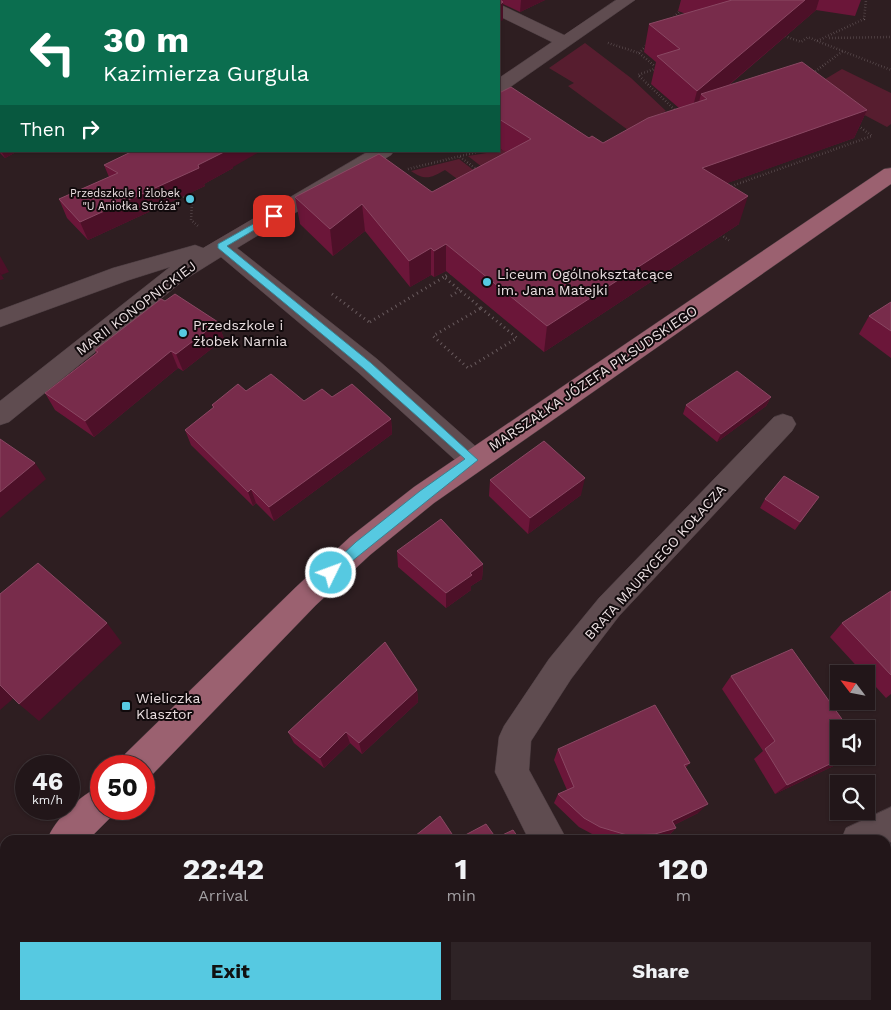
<!DOCTYPE html>
<meta charset="utf-8">
<style>
body{margin:0;font-family:"Work Sans",sans-serif;background:#2e2326;color:#f1f3f6;height:100vh;display:flex;flex-direction:column;font-size:19px;white-space:nowrap}
*{box-sizing:border-box;margin:0}
p{font-size:16px;color:#a29fa2}
.icon{flex:none;width:28px;height:28px;fill:none;stroke:currentColor;stroke-width:2;stroke-linecap:round;stroke-linejoin:round}
.map{position:relative;flex:1;overflow:hidden}
.details{position:absolute;left:0px;top:835px;width:891px;height:175px;display:flex;flex-direction:column;background:#221619;border-radius:15px 15px 0 0;box-shadow:0 1px 4px #0004,0 0 0 1px #3f3538}
.details>*{flex:none}
.top-card{position:absolute;left:0px;top:0px;width:500px;height:152px;box-shadow:0 1px 4px #0004,0 0 0 1px #3f3538;background:#0b6e4f;color:#fff;overflow:hidden}
.needle{width:32px;rotate:302deg}
.tools{position:absolute;left:830px;top:665px;display:grid;gap:10px}
.tools a{display:grid;place-items:center;width:45px;height:45px;border-radius:0px;background:#221619;box-shadow:0 1px 4px #0004,0 0 0 1px #3f3538;font-size:25px}
.speed{position:absolute;left:15px;top:755px;display:flex;gap:10px;font-size:25px;font-weight:700;text-align:center}
.speed>*{display:grid;place-content:center;width:65px;height:65px;border-radius:50%;background:#221619;box-shadow:0 1px 4px #0004,0 0 0 1px #3f3538;line-height:1}
.speed small{font-size:12px;font-weight:400}
.speed .limit{border:8px solid #d22;background:#fff;color:#111}
.pin{position:absolute;display:grid;place-items:center;width:42px;height:42px;color:#fff;margin:-21px;border-radius:10px;box-shadow:0 2px 8px #0006}
.me{position:absolute;width:55px;margin:-28px;rotate:48deg;stroke-linejoin:round;filter:drop-shadow(0 0 4px #0008)}
.turn{display:flex;align-items:center;gap:18px;height:105px;padding:0 20px;font-size:22px}
.turn .icon{width:65px;height:65px;stroke-width:2.5}
.turn b{display:block;font-size:35px;line-height:42px}
.then{display:flex;align-items:center;height:48px;padding:0 20px;background:#0003;gap:10px;font-size:19px}
.eta{display:flex;justify-content:space-evenly;align-items:center;height:85px;text-align:center}
.eta b{font-size:30px;font-weight:700;line-height:35px}
.action{display:flex;gap:10px;margin-top:auto;padding:10px 20px}
.action a{flex:1;height:58px;border-radius:0px;background:#56c9e1;color:#111;font-size:20px;font-weight:700;line-height:58px;text-align:center}
.action a+a{background:#2e2326;color:#f1f3f6}
.map>svg:first-child{display:block}
.green{fill:#571d2f}
.lines{fill:none;stroke-linecap:round;stroke-linejoin:round}
.minor-casing{stroke:#493b3f;stroke-width:1}
.major-casing{stroke:#493b3f;stroke-width:1}
.path-far1{stroke:#6a5c5f;stroke-width:2.5;stroke-dasharray:0.5 2.5;stroke-linecap:butt}
.path{stroke:#6a5c5f;stroke-width:3;stroke-dasharray:1 4;stroke-linecap:butt}
.minor{fill:#5f4c50;fill-rule:evenodd}
.major{fill:#9b6170;fill-rule:evenodd}
.wall{fill:#6b1639}
.shaded-wall{fill:#4d1028}
.building{fill:#782c4b;stroke:#8a4863}
.route{fill:#56c9e1;stroke:#388392}
.poi-dot{fill:#56c9e1;stroke:#110a0c;stroke-width:2}
.labels{text-anchor:middle;dominant-baseline:central;stroke-width:4;stroke-linejoin:round;paint-order:stroke}
.far-poi-label{font-size:11px;fill:#ebe0e2;stroke:#110a0c;text-anchor:end}
.poi-label{font-size:14px;fill:#ebe0e2;stroke:#110a0c;text-anchor:start}
.street-label{font-size:14px;fill:#ebe0e2;stroke:#110a0c}
</style>
<div class="map">
<svg width="891" height="1010" viewBox="0 0 891 1010">
<rect width="100%" height="100%" fill="#2e1e21"/>
<g class="green">
<polygon points="585,43 631,78 666,111 628,130 568,86 574,83 549,68"/>
<polygon points="842,69 891,93 891,124 887,127 812,87"/>
<polygon points="504,148 518,158 496,178 468,156 499,151"/>
<path d="M459,159L489,182L475,192L445,170C431,178 425,181 411,171Z"/>
</g>
<g class="lines">
<defs>
<g id="minor">
<polygon points="616,0 635,0 506,90 499,92 499,78 552,42 499,16 499,4 564,35"/>
<polygon points="369,151 394,151 391,155 237,248 377,359 482,452 486,460 482,468 473,471 464,468 359,373 221,257 184,280 9,422 0,425 0,401 170,267 129,280 0,327 0,310 113,268 195,245 203,248"/>
<polygon points="783,414 792,417 796,424 792,431 619,616 571,679 531,741 529,770 567,840 529,840 495,772 499,737 504,726 549,659 599,598 774,417"/>
<polygon points="891,807 891,842 886,844 886,840 841,840 846,828"/>
<polygon points="497,1005 543,1005 541,1010 495,1010"/>
</g>
<g id="major">
<polygon points="891,168 891,184 434,503 370,555 316,605 149,778 144,780 144,766 121,766 125,754 296,587 350,537 414,487 884,169"/>
<path d="M101,786V809H116L113,815L88,840H47C55,819 80,795 101,786Z"/>
<polygon points="5,881 5,920 0,922 0,883"/>
</g>
</defs>
<use href="#minor" class="minor-casing"/>
<use href="#major" class="major-casing"/>
<g class="path-far1">
<polyline points="672,19 682,9"/>
<polyline points="785,36 801,42 808,37 817,41 864,19 866,0"/>
<polyline points="829,38 891,37"/>
<polyline points="817,41 891,70"/>
<polyline points="608,43 639,53 657,68 638,75 677,112"/>
<polyline points="639,53 647,45"/>
<polyline points="813,73 843,51"/>
<polyline points="460,157 479,171"/>
<polyline points="408,169 481,151"/>
<polyline points="729,187 872,136 856,124"/>
<polyline points="181,195 192,203 191,220 198,226"/>
<polyline points="721,235 730,241"/>
</g>
<g class="path">
<polyline points="451,273 444,277 481,308"/>
<polyline points="332,294 369,322"/>
<polyline points="451,296 460,290"/>
<polygon points="481,308 517,338 468,368 433,336"/>
<polyline points="370,322 444,277"/>
</g>
<use href="#minor" class="minor"/>
<use href="#major" class="major"/>
</g>
<g class="wall">
<polygon points="364,0 545,0 520,12 503,4 503,20"/>
<polygon points="681,0 861,0 855,16 816,10 728,86 867,110 854,138 727,183 739,224 544,352 446,271 434,277 431,275 410,287 365,231 333,256 300,224 295,197 432,192 506,152 499,148 499,93 589,138 603,143 679,108 651,84 656,62 644,52 649,24 686,14 678,11"/>
<polygon points="0,96 1,97 1,151 18,151 5,158 0,153"/>
<polygon points="104,165 233,167 233,168 204,184 205,186 88,240 67,218 59,199 109,177"/>
<polygon points="165,301 218,322 224,339 183,371 178,368 94,437 55,410 45,393 96,353 95,350"/>
<polygon points="891,302 891,358 859,334 869,316"/>
<polygon points="246,391 304,401 332,397 391,419 392,434 274,521 256,503 253,506 191,445 185,430 213,408 212,405"/>
<polygon points="771,397 766,406 717,442 683,414 686,405"/>
<polygon points="490,480 581,495 528,534 489,496"/>
<polygon points="819,497 795,530 760,508 765,499"/>
<polygon points="397,551 483,564 482,579 471,586 471,590 446,608 398,567"/>
<polygon points="891,591 891,694 886,698 866,676 866,674 864,674 830,637 842,623"/>
<polygon points="731,676 848,759 775,794 754,759 763,751 722,689"/>
<polygon points="417,690 418,702 362,754 350,743 324,768 294,743 288,732"/>
<polygon points="558,749 690,763 686,767 698,813 674,825 676,828 667,837 654,840 610,840 594,835 579,827 554,803 558,794 567,790 554,760"/>
<polygon points="891,998 891,1010 873,1010 881,1005 886,1005 886,1001"/>
</g>
<g class="shaded-wall">
<polygon points="521,0 545,0 520,12"/>
<polygon points="805,0 819,0 816,10 705,105 707,99 701,94 696,113 690,118 697,91"/>
<polygon points="503,2 503,20 499,22 499,5"/>
<polygon points="867,110 854,138 694,195 702,168"/>
<polygon points="0,136 1,136 1,151 0,148"/>
<polygon points="1,151 18,151 5,158"/>
<polygon points="226,151 261,151 233,167 233,168 204,184 205,186 88,240 80,222 198,165"/>
<polygon points="748,196 739,224 544,352 547,326"/>
<polygon points="362,204 365,231 333,256 330,229"/>
<polygon points="446,244 446,271 434,277 434,251"/>
<polygon points="431,248 431,275 410,287 409,261"/>
<polygon points="0,256 9,272 1,275 0,273"/>
<polygon points="0,273 4,279 0,280"/>
<polygon points="218,322 224,339 183,371 176,354"/>
<polygon points="171,351 178,368 94,437 85,421"/>
<polygon points="771,397 766,406 717,442 721,434"/>
<polygon points="391,419 392,434 274,521 269,507"/>
<polygon points="35,463 46,479 0,518 0,492"/>
<polygon points="585,478 581,495 528,534 530,518"/>
<polygon points="251,489 256,503 253,506 248,492"/>
<polygon points="483,564 482,579 471,586 471,590 446,608 446,593 470,573"/>
<polygon points="107,623 122,643 39,721 19,704"/>
<polygon points="0,685 15,697 0,710"/>
<polygon points="417,690 418,702 362,754 359,743"/>
<polygon points="346,732 350,743 324,768 320,758"/>
<polygon points="846,756 852,756 848,759 775,794 787,785"/>
<polygon points="708,804 698,813 664,830 672,821"/>
<polygon points="676,828 667,837 654,840 649,840 655,834"/>
<polygon points="11,1005 31,1005 32,1010 12,1010"/>
<polygon points="128,1005 143,1007 144,1010 130,1010"/>
<polygon points="309,1005 318,1005 312,1010 303,1010"/>
<polygon points="362,1005 370,1005 361,1010 352,1010"/>
</g>
<g class="building">
<polygon points="364,0 500,0 503,2 499,5 499,1 361,1"/>
<polygon points="732,0 805,0 697,91 657,56 680,49 649,24"/>
<polygon points="802,62 867,110 702,168 748,196 547,326 446,244 434,251 431,248 409,261 362,204 330,229 295,197 379,154 432,192 531,139 499,119 499,93 511,87 589,138 592,136 603,143 648,118 707,99 701,94"/>
<polygon points="0,96 1,97 1,136 0,136"/>
<polygon points="133,151 226,151 198,165 199,168 80,222 59,199 118,173 104,165"/>
<polygon points="175,294 218,322 176,354 171,351 85,421 45,393 98,352 95,350 161,299 165,301"/>
<polygon points="891,302 891,331 869,316"/>
<polygon points="737,371 771,397 721,434 686,405"/>
<polygon points="271,374 304,401 322,389 332,397 352,384 391,419 269,507 251,489 248,492 185,430 214,407 212,405 238,384 246,391"/>
<polygon points="0,439 35,463 0,492"/>
<polygon points="544,441 585,478 530,518 490,480"/>
<polygon points="784,476 819,497 800,522 765,499"/>
<polygon points="441,519 483,564 470,573 472,575 446,593 397,551"/>
<polygon points="38,563 107,623 19,704 0,685 0,594"/>
<polygon points="891,591 891,675 842,623"/>
<polygon points="385,642 417,690 359,743 346,732 320,758 288,732"/>
<polygon points="792,649 849,729 839,729 839,756 846,756 787,785 765,749 775,741 731,676"/>
<polygon points="655,705 690,763 684,765 708,804 672,821 676,828 655,834 627,835 600,827 584,818 558,794 574,787 558,749"/>
<polygon points="440,816 456,840 486,824 496,838 513,830 520,840 410,840"/>
<polygon points="0,974 5,974 5,1005 11,1005 12,1010 0,1010"/>
<polygon points="127,1005 128,1005 130,1010 117,1010"/>
<polygon points="198,1005 309,1005 303,1010 199,1010"/>
<polygon points="349,1005 362,1005 352,1010 351,1010"/>
</g>
<polygon class="route" points="271,214 278,216 227,246 371,363 478,460 331,578 325,573 327,569 356,542 420,491 465,459 364,369 218,248 218,244"/>
<g class="poi-dot">
<circle cx="190" cy="199" r="5"/>
<circle cx="487" cy="282" r="5"/>
<circle cx="183" cy="333" r="5"/>
<rect x="121" y="701" width="10" height="10" rx="2.5"/>
</g>
<g class="labels">
<g class="far-poi-label">
<text x="180" y="193">Przedszkole i żlobek<tspan x="180" dy="13">"U Aniołka Stróża"</tspan></text>
</g>
<g class="poi-label">
<text x="497" y="274">Liceum Ogólnokształcące<tspan x="497" dy="16">im. Jana Matejki</tspan></text>
<text x="193" y="325">Przedszkole i<tspan x="193" dy="16">żłobek Narnia</tspan></text>
<text x="136" y="698">Wieliczka<tspan x="136" dy="16">Klasztor</tspan></text>
</g>
<g class="street-label">
<text transform="translate(136 308) rotate(-37)">MARII KONOPNICKIEJ</text>
<text transform="translate(593 378) rotate(-34)">MARSZAŁKA JÓZEFA PIŁSUDSKIEGO</text>
<text transform="translate(655 562) rotate(-48)">BRATA MAURYCEGO KOŁACZA</text>
</g>
</g>
</svg>
<div class="tools">
<a><svg class="needle" viewBox="-14 -14 28 28"><path d="M0-13l5 13h-10z" fill="#e53935"/><path d="M0 13l5-13h-10z" fill="#a29fa2"/></svg></a>
<a><svg class="icon" aria-label="sound" viewBox="0 0 24 24"><path d="M4 9h4l5-4v14l-5-4H4zM17 9q2 3 0 6"/></svg></a>
<a><svg class="icon" aria-label="search" viewBox="0 0 24 24"><circle cx="10" cy="10" r="6"/><path d="M15 15l6 6"/></svg></a>
</div>
<div class="speed"><div>46<small>km/h</small></div><div class="limit">50</div></div>
<div class="pin" style="left:274px;top:216px;background:#d93025"><svg class="icon" aria-label="arrive" viewBox="0 0 24 24"><path d="M6 21V4h12l-3 4 3 4H6"/></svg></div>
<svg class="me" style="left:331px;top:573px" viewBox="-20 -20 40 40"><circle r="17" fill="#56c9e1" stroke="#fff" stroke-width="3"/><path d="M0-11L8 9 0 5-8 9z" fill="#fff"/></svg>
<div class="top-card">
<div class="turn"><svg class="icon" aria-label="left" viewBox="0 0 24 24"><path d="M17 20v-9H6M10 6l-5 5 5 5"/></svg><div><b>30 m</b>Kazimierza Gurgula</div></div>
<div class="then">Then<svg class="icon" aria-label="right" viewBox="0 0 24 24"><path d="M7 20v-9h11M14 6l5 5-5 5"/></svg></div>
</div>
<section class="details">
<div class="eta">
<div><b>22:42</b><p>Arrival</p></div>
<div><b>1</b><p>min</p></div>
<div><b>120</b><p>m</p></div>
</div>
<div class="action"><a>Exit</a><a>Share</a></div>
</section>
</div>
